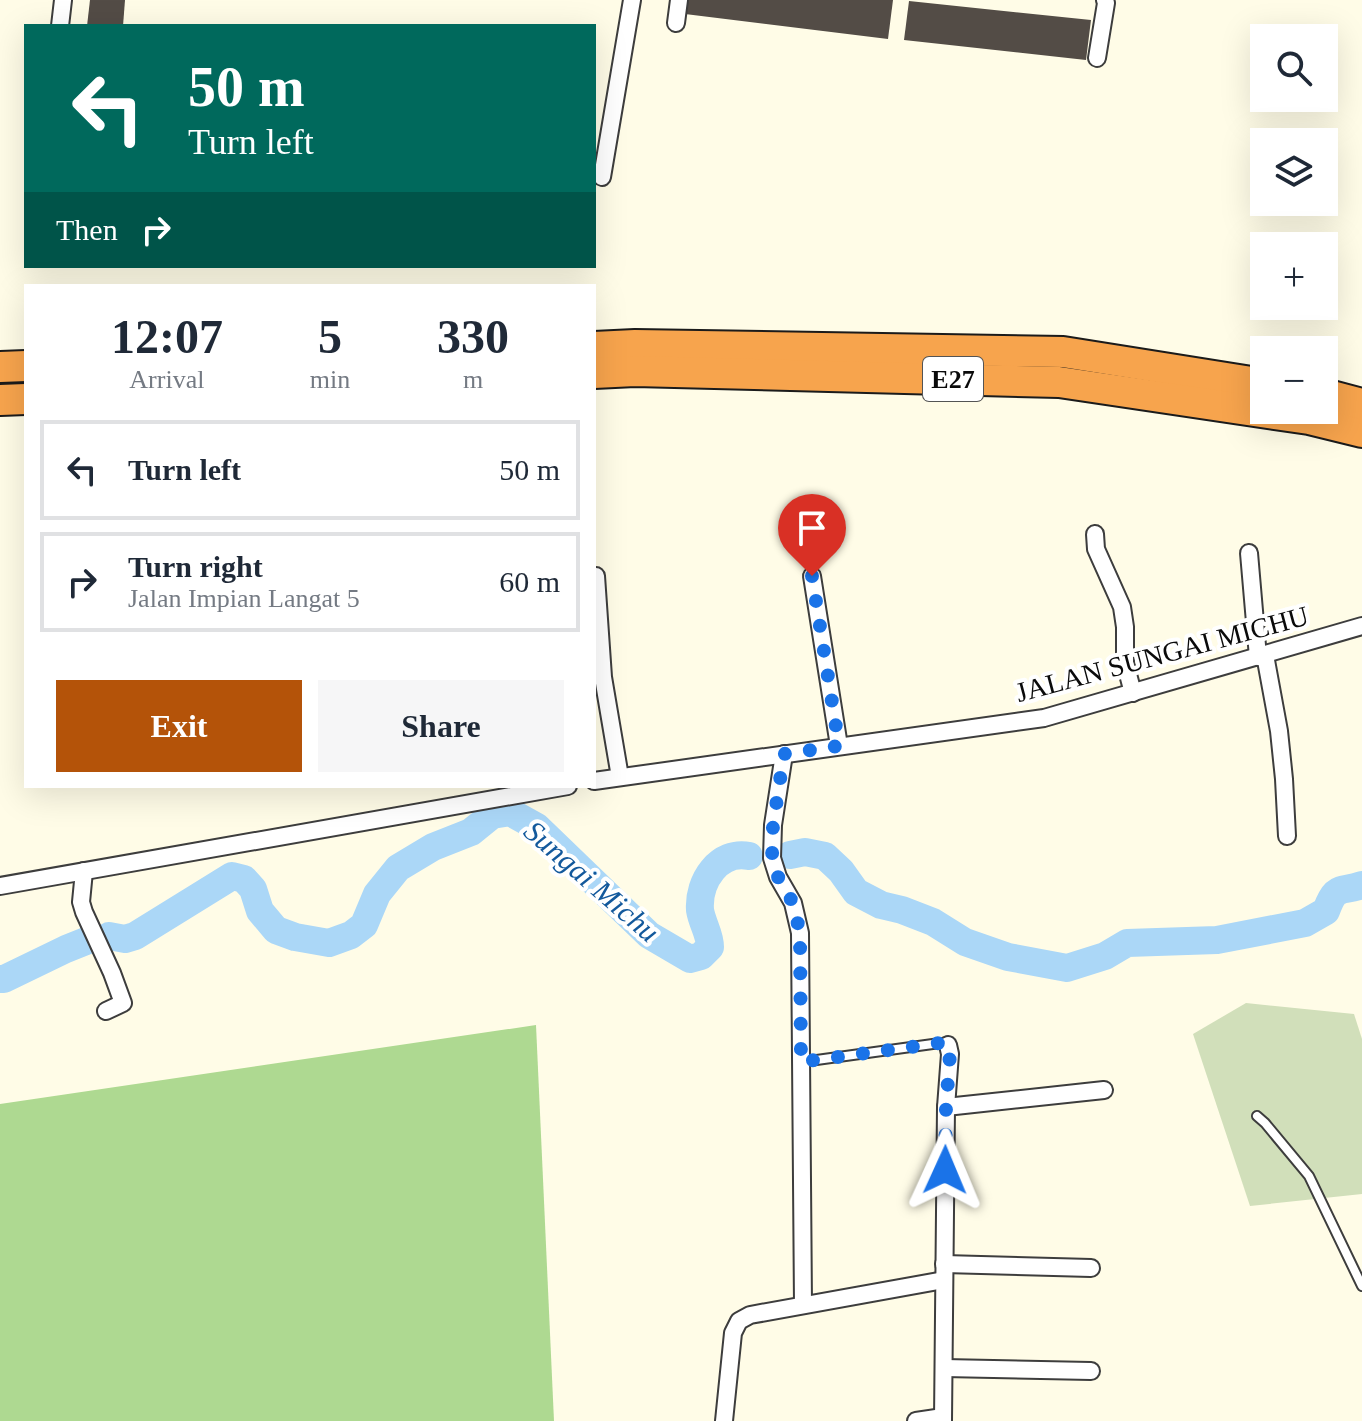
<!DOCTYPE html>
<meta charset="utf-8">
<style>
body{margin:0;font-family:"Times New Roman",serif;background:#f6f6f7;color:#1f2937;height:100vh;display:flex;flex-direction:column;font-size:30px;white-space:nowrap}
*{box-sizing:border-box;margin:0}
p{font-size:26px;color:#747a83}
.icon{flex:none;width:44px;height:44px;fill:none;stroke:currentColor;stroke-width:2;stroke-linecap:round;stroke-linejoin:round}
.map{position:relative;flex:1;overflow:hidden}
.sheet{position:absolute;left:24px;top:284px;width:572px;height:504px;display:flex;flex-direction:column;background:#fff;border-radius:0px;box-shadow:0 8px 32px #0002}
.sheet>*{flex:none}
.banner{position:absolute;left:24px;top:24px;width:572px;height:244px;border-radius:0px;box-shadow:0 8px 32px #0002;background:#00695c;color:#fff;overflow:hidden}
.tools{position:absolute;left:1250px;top:24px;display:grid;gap:16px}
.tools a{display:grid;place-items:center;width:88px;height:88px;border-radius:0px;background:#fff;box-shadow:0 8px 32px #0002;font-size:40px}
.pin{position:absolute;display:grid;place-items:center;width:68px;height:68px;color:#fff;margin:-82px -34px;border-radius:50% 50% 50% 0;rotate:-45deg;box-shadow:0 0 8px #0007}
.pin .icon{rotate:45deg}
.me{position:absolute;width:88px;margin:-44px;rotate:1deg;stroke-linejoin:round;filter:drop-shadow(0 0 6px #0008)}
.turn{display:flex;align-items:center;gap:28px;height:168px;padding:0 32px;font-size:36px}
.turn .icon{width:104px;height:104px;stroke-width:2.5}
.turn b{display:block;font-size:56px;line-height:68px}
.then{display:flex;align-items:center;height:76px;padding:0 32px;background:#0003;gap:16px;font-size:30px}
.eta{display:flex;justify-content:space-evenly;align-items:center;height:136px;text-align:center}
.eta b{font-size:48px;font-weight:700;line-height:56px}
.cta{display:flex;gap:16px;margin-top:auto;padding:16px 32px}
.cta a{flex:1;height:92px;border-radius:0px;background:#b45309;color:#fff;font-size:32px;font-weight:700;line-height:92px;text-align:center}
.cta a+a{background:#f6f6f7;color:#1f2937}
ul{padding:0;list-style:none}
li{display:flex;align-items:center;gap:24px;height:100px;margin:0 16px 12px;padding:0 16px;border:4px solid #e0e1e3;border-radius:0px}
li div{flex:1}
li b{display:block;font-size:30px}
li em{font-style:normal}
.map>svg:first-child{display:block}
.forest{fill:#aed991}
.cemetery{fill:#d1dfba}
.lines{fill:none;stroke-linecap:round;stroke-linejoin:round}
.river{stroke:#abd7f7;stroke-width:28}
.building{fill:#534c46}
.service-casing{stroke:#3d3d3d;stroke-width:12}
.minor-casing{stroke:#3d3d3d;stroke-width:20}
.motorway-casing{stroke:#1b1b1b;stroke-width:34}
.service{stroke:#fff;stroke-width:8}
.minor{stroke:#fff;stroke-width:16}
.motorway{stroke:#f7a44d;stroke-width:30}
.route{stroke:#1a73e8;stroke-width:14;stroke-dasharray:0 25.2}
.labels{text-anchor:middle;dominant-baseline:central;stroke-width:8;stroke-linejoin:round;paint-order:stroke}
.shield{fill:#fff;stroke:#545454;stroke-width:2}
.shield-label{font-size:26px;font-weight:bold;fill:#0a0a0a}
.street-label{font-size:28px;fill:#0a0a0a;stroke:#fff}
.water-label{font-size:30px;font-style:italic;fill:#13599c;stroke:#fff}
</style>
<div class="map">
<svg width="1362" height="1421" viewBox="0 0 1362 1421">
<rect width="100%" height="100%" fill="#fffce7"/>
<polygon class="forest" points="536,1025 554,1421 0,1421 0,1104"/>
<polygon class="cemetery" points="1246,1003 1354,1014 1362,1039 1362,1194 1250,1206 1193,1034"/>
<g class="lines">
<g class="river">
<path d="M790,855L805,852L825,856L841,871L856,892L881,905L902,910L933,922L965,942L1008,957L1067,968L1105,956L1127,943L1217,940L1305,923L1326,911C1336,884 1339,893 1362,885"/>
<path d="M109,936L125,939L135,936L232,876L244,879L253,889L260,911L276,930L295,937L329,943L351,935L364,925L377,894L398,868L433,847L471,832L492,815L510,812L537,827L649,935L690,959L701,956L710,947C710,934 702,923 700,910C698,881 719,850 749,856"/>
<polyline points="0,979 4,979 66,949 86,941"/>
</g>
</g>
<g class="building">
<polygon points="90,0 125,0 123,26 87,26"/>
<polygon points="687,0 893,0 888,39 685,14"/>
<polygon points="909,1 1091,20 1086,60 904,40"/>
</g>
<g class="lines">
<defs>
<g id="service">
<polyline points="802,1062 940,1043 948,1045"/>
<polyline points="1257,1116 1265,1123 1309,1176 1362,1286"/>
</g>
<g id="minor">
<polyline points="676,23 679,0"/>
<polyline points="60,26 63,0"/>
<polyline points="1097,58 1106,3 1105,0"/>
<polyline points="602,177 632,0"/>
<polyline points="1095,534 1096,549 1122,607 1125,627 1125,663 1133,693"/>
<polyline points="1249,553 1258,657"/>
<polyline points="596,576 603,677 620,777"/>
<polyline points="812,576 839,746"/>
<polyline points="1265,655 1279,731 1284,779 1287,836"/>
<polyline points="784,754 773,825 772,858 778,877 793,903 800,933 803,1305"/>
<polyline points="594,781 1044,718 1362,626"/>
<polyline points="84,871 81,902 84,912 112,973 123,1003 106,1011"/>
<polyline points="0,886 568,786"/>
<polyline points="946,1107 1104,1090"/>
<polyline points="944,1264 1091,1268"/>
<polyline points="944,1368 1091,1371"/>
<polyline points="724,1421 733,1333 739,1321 750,1315 944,1280"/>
<polyline points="916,1421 943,1417"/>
<polyline points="943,1421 946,1107 950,1054 948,1045"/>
</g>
<g id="motorway">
<polyline points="594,347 635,345 1063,352 1264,384"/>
<polyline points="0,367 26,366"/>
<polyline points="594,373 635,371 1059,382 1309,419 1362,432"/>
<polyline points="1324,394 1362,404"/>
<polyline points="0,400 26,399"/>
</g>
</defs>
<use href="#service" class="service-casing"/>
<use href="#minor" class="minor-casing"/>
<use href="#motorway" class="motorway-casing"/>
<use href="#service" class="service"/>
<use href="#minor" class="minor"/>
<use href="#motorway" class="motorway"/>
</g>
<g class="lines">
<polyline class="route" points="812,576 839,746 784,754 773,825 772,858 778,877 793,903 800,933 801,1062 940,1043 948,1045 950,1054 946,1107 945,1170"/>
</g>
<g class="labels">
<rect class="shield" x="923" y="357" width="60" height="44" rx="6"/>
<g class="shield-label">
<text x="953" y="379">E27</text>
</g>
<g class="street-label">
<text transform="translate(1162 654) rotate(-15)">JALAN SUNGAI MICHU</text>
</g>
<g class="water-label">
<text transform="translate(592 881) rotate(41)">Sungai Michu</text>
</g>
</g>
</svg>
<div class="tools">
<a><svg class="icon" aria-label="search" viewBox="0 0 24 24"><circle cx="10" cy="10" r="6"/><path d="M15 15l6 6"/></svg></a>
<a><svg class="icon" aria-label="layers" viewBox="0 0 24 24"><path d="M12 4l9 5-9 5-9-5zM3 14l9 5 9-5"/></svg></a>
<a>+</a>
<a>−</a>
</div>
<div class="pin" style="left:812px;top:576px;background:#d93025"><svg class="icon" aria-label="arrive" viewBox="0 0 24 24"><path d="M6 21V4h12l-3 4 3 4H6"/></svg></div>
<svg class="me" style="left:945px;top:1170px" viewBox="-20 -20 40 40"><path d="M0-17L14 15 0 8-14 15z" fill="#1a73e8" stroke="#fff" stroke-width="4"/></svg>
<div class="banner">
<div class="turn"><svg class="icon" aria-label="left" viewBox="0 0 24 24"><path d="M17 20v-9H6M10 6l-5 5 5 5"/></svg><div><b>50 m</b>Turn left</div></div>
<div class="then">Then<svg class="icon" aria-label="right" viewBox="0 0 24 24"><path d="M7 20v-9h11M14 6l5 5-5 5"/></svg></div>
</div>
<section class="sheet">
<div class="eta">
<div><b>12:07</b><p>Arrival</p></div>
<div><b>5</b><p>min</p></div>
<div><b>330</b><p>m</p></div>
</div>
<ul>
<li><svg class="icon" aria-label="left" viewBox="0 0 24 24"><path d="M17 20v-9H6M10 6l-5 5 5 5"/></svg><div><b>Turn left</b></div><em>50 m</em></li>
<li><svg class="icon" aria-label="right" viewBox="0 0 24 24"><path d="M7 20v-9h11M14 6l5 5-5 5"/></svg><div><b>Turn right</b><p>Jalan Impian Langat 5</p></div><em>60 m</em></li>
</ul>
<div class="cta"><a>Exit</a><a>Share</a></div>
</section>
</div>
